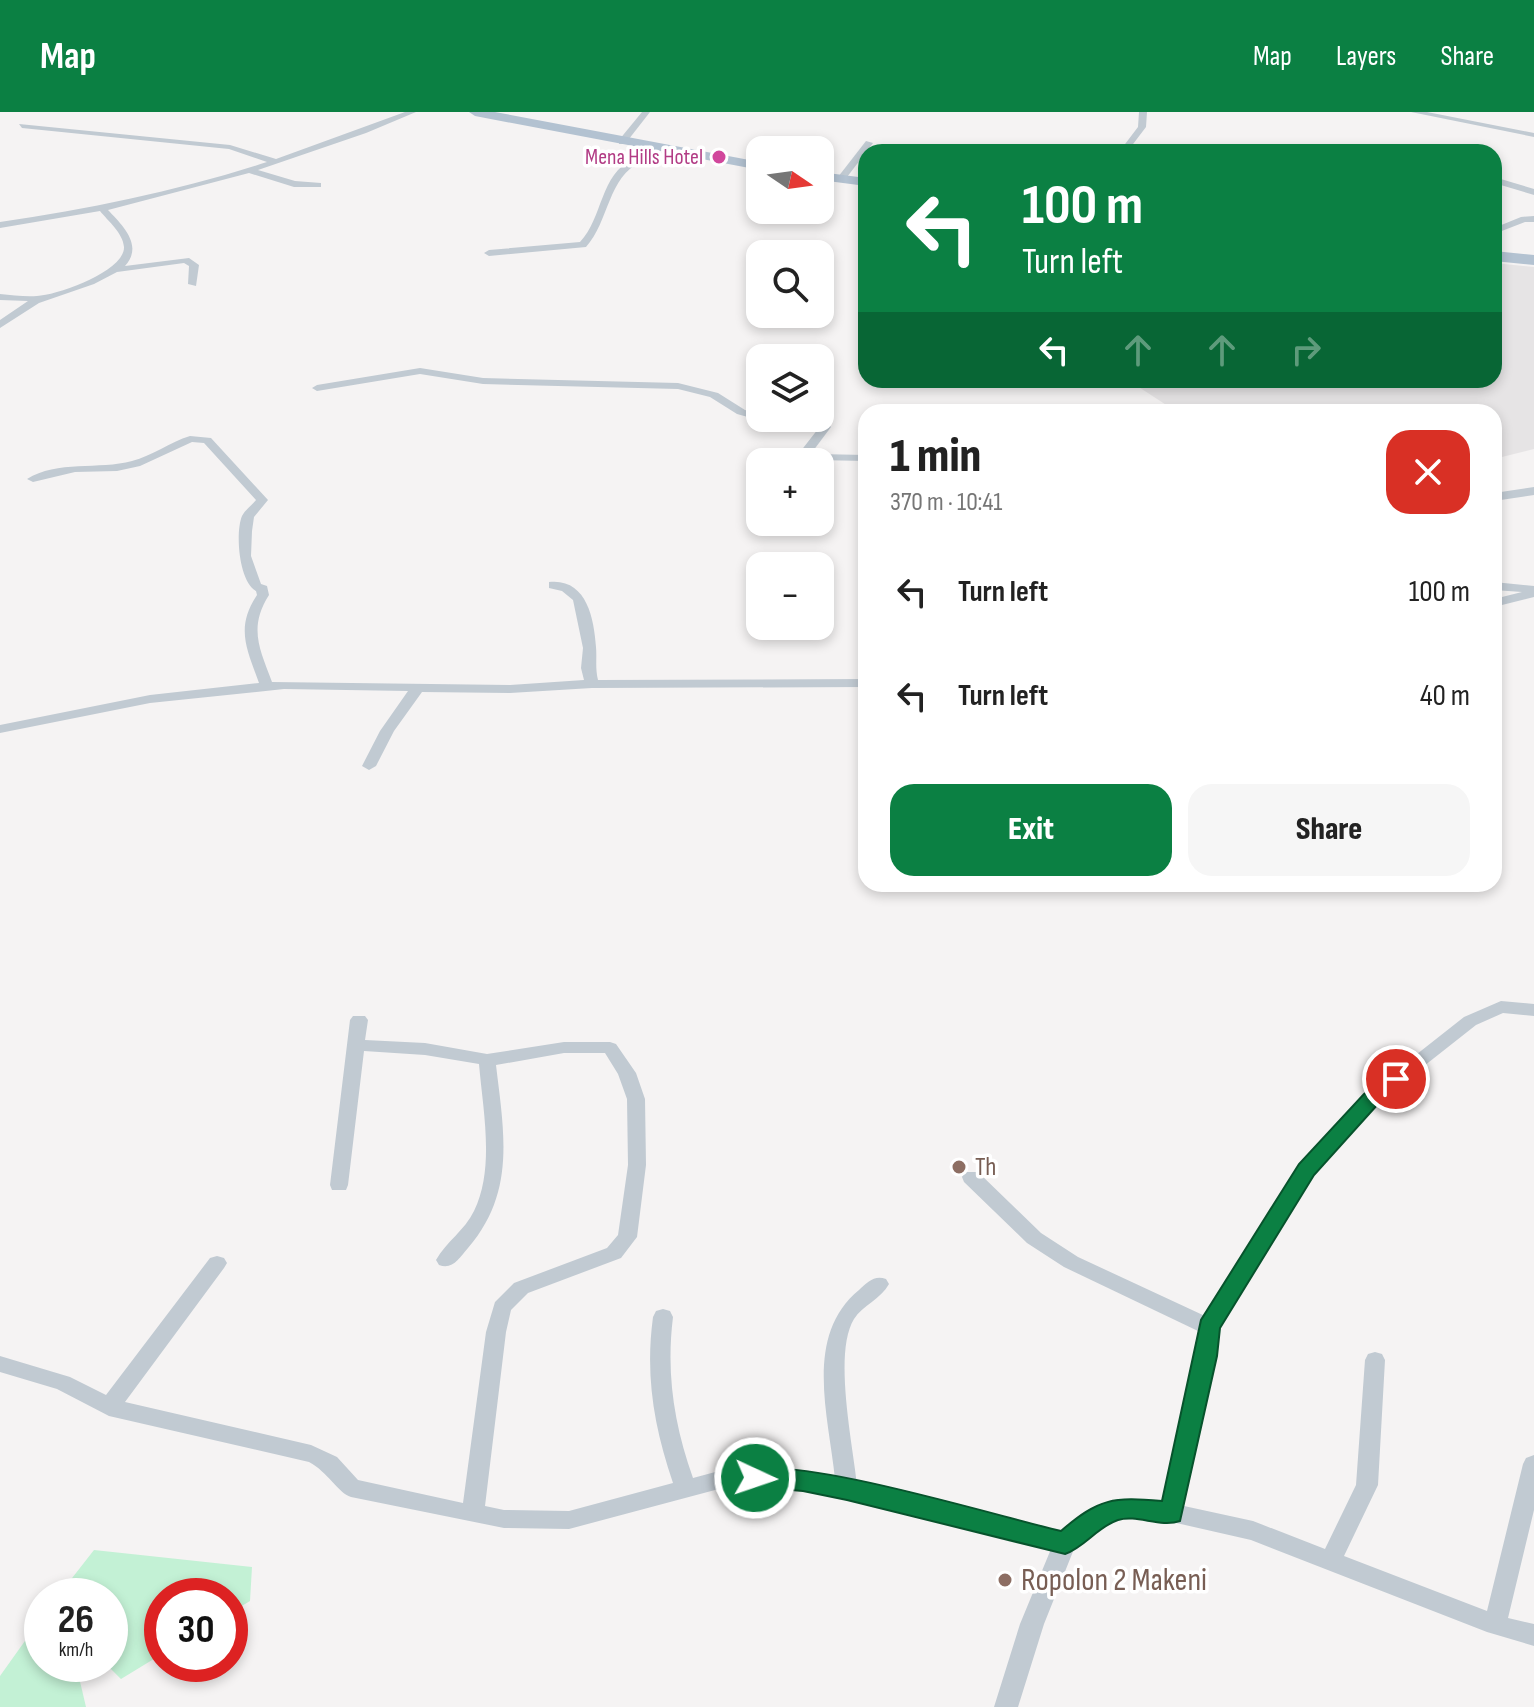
<!DOCTYPE html>
<meta charset="utf-8">
<style>
body{margin:0;font-family:"Sofia Sans Condensed",sans-serif;background:#f6f6f6;color:#222;height:100vh;display:flex;flex-direction:column;font-size:30px;white-space:nowrap}
*{box-sizing:border-box;margin:0}
p{font-size:26px;color:#767676}
.icon{flex:none;width:44px;height:44px;fill:none;stroke:currentColor;stroke-width:2;stroke-linecap:round;stroke-linejoin:round}
.map{position:relative;flex:1;overflow:hidden}
.drawer{position:absolute;left:858px;top:292px;width:644px;height:488px;display:flex;flex-direction:column;background:#fff;border-radius:24px;box-shadow:0 4px 12px #0003}
.drawer>*{flex:none}
.top-card{position:absolute;left:858px;top:32px;width:644px;height:244px;border-radius:24px;box-shadow:0 4px 12px #0003;background:#0b8043;color:#fff;overflow:hidden}
.needle{width:52px;rotate:103deg}
.tools{position:absolute;left:746px;top:24px;display:grid;gap:16px}
.tools a{display:grid;place-items:center;width:88px;height:88px;border-radius:16px;background:#fff;box-shadow:0 4px 12px #0003;font-size:40px}
.speed{position:absolute;left:24px;top:1466px;display:flex;gap:16px;font-size:40px;font-weight:700;text-align:center}
.speed>*{display:grid;place-content:center;width:104px;height:104px;border-radius:50%;background:#fff;box-shadow:0 4px 12px #0003;line-height:1}
.speed small{font-size:20px;font-weight:400}
.speed .limit{border:12px solid #d22;background:#fff;color:#111}
.pin{position:absolute;display:grid;place-items:center;width:68px;height:68px;color:#fff;margin:-34px;border:4px solid #fff;border-radius:50%;box-shadow:0 2px 8px #0007}
.me{position:absolute;width:88px;margin:-44px;rotate:93deg;stroke-linejoin:round;filter:drop-shadow(0 0 6px #0008)}
.turn{display:flex;align-items:center;gap:28px;height:168px;padding:0 32px;font-size:36px}
.turn .icon{width:104px;height:104px;stroke-width:2.5}
.turn b{display:block;font-size:56px;line-height:68px}
.lanes{display:flex;align-items:center;height:76px;padding:0 32px;background:#0003;justify-content:center;gap:40px;direction:ltr}
.lanes .off{opacity:.35}
.round{display:grid;place-items:center;flex:none;width:84px;height:84px;border-radius:24px;background:#f6f6f6}
.summary{display:flex;align-items:center;justify-content:space-between;height:136px;padding:0 32px}
h1{font-size:48px;font-weight:800;line-height:60px}
.cta{display:flex;gap:16px;margin-top:auto;padding:16px 32px}
.cta a{flex:1;height:92px;border-radius:24px;background:#0b8043;color:#fff;font-size:32px;font-weight:800;line-height:92px;text-align:center}
.cta a+a{background:#f6f6f6;color:#222}
ul{padding:0;list-style:none}
li{display:flex;align-items:center;gap:24px;height:104px;padding:0 32px}
li div{flex:1}
li b{display:block;font-size:30px}
li em{font-style:normal}
header{display:flex;align-items:center;gap:48px;box-sizing:border-box;height:112px;padding:0 40px;background:#0b8043;color:#fff}
header strong{font-size:38px}
nav{display:flex;gap:44px;margin-inline-start:auto;font-size:28px}
.map>svg:first-child{display:block}
.education{fill:#e6e4e5}
.green{fill:#c3f1d5}
.lines{fill:none;stroke-linecap:round;stroke-linejoin:round}
.minor{fill:#c1cad2;fill-rule:evenodd}
.primary{fill:#b3c2d1;fill-rule:evenodd}
.route{fill:#0b8043;stroke:#07532c;stroke-width:2}
.hotel-dot{fill:#d1479c;stroke:#fff;stroke-width:3}
.education-dot{fill:#8d6e63;stroke:#fff;stroke-width:3}
.labels{text-anchor:middle;dominant-baseline:central;stroke-width:7;stroke-linejoin:round;paint-order:stroke}
.far-hotel-label{font-size:22px;fill:#b23c85;stroke:#fff;text-anchor:end}
.education-label{font-size:26px;fill:#785e54;stroke:#fff;text-anchor:start}
.near-education-label{font-size:32px;fill:#785e54;stroke:#fff;text-anchor:start}
</style>
<header>
<strong>Map</strong>
<nav><a>Map</a><a>Layers</a><a>Share</a></nav>
</header>
<div class="map">
<svg width="1534" height="1595" viewBox="0 0 1534 1595">
<rect width="100%" height="100%" fill="#f5f3f3"/>
<polygon class="education" points="1494,151 1534,155 1534,337 1494,347 1494,300 1177,300 1128,268 1494,268"/>
<g class="green">
<polygon points="94,1438 252,1455 250,1489 230,1501 230,1484 162,1484 162,1542 121,1567 106,1552 110,1552 110,1484 58,1484"/>
<polygon points="42,1505 42,1552 97,1552 78,1561 86,1595 0,1595 0,1564"/>
</g>
<g class="lines">
<g class="minor">
<path d="M405,0H416L366,21L258,58L295,69L321,71V75H294L249,61L108,98C122,113 144,133 125,154L189,146L199,153L196,174L188,172L189,154L184,151L117,160L94,172L39,191L0,216V208L28,189L0,188V182C12,183 25,185 37,184C58,183 125,159 124,135C123,121 108,109 100,99L0,116V110C91,97 181,78 267,50L229,37L22,16L19,12L230,33L276,47Z"/>
<polygon points="642,0 650,0 625,32 619,32 619,28"/>
<polygon points="1139,0 1147,0 1146,15 1127,40 1119,40 1138,15"/>
<polygon points="1411,0 1427,0 1534,21 1534,25"/>
<polygon points="866,29 873,31 844,69 838,69 838,65"/>
<path d="M676,38L680,40L679,42C667,45 652,44 641,50C608,64 609,110 586,135L489,144L484,141L489,138L580,130C603,106 600,62 633,47C646,41 662,40 676,38Z"/>
<polygon points="1494,65 1534,77 1534,83 1494,71"/>
<polygon points="1534,104 1534,110 1525,110 1494,122 1494,116 1521,105"/>
<polygon points="420,256 483,266 678,271 718,281 745,298 760,302 760,306 785,306 829,313 831,315 813,339 817,342 866,343 866,349 815,348 800,340 818,317 762,309 737,302 710,285 678,277 483,272 420,262 317,279 312,276 317,273"/>
<polygon points="1094,292 1112,298 1113,300 1090,297 1090,293"/>
<path d="M190,324L211,326L268,388L254,405L252,419L251,444L261,472L267,474L269,483C248,516 260,537 272,570L510,573L584,568L581,556L583,536L573,488L562,479L549,476V470C586,466 594,505 596,535C597,547 595,556 598,568L866,567V575L592,576L510,581L422,580L394,619L376,654L369,658L362,654L380,619L408,579L284,577L150,591L0,621V613L150,583L259,571C247,537 235,516 257,483L256,479C239,470 235,421 242,404C245,398 252,393 256,388L204,331L192,330L140,354L117,359L75,360L33,370L27,367C57,348 99,358 132,349C152,344 170,330 190,324Z"/>
<polygon points="1534,375 1534,383 1494,389 1494,381"/>
<polygon points="1494,470 1534,474 1534,485 1494,495 1494,487 1522,480 1494,478"/>
<path d="M1501,889L1534,892V904L1503,901L1476,913L1377,991L1314,1062L1219,1216L1184,1394L1253,1409L1325,1437L1356,1373L1365,1248L1368,1242L1375,1240L1382,1242L1385,1248L1378,1373L1344,1444L1487,1499L1523,1352L1526,1346L1534,1343V1398L1508,1506L1534,1512V1534L1487,1520L1251,1428L1172,1410L1119,1406L1094,1419L1074,1437L1044,1512L1018,1595H994L1020,1512L1051,1437L803,1378L730,1374L569,1417L504,1416L351,1385C338,1381 328,1360 309,1350L109,1304L57,1277L0,1260V1244L70,1265L106,1283L210,1146L217,1144L224,1146L227,1151L224,1156L125,1290L311,1333L337,1345L358,1368L463,1391L486,1220L495,1190L514,1171L607,1136L618,1123L628,1053L627,987L618,962L605,941H564L496,953C504,1021 516,1080 468,1136C459,1146 453,1158 439,1153L436,1148C446,1130 465,1118 474,1099C495,1056 483,999 479,952L425,943L364,939L348,1073L346,1078H332L330,1073L350,908L353,904H365L368,908L365,928L425,931L487,942L564,930H610L616,932L636,961L645,987L646,1053L637,1125L621,1146L528,1181L511,1198L506,1220L485,1394L504,1398L569,1399L673,1371C654,1315 645,1264 653,1205L656,1199L663,1197L670,1199L673,1205C666,1262 674,1312 693,1366L730,1356L803,1360L835,1367C829,1305 803,1224 859,1178C868,1170 874,1163 886,1167L889,1172C881,1187 863,1193 854,1207C833,1241 853,1333 857,1373L1061,1420L1078,1405L1117,1387L1163,1391L1198,1219L1064,1155L1027,1131L964,1070L962,1065L964,1060H978L1041,1121L1078,1145L1205,1204L1300,1052L1365,983L1464,905Z"/>
</g>
<g class="primary">
<polygon points="469,0 495,0 760,50 760,58 475,4"/>
<polygon points="820,60 866,66 866,74 820,68"/>
<polygon points="1494,139 1534,143 1534,153 1494,149"/>
</g>
</g>
<path class="route" d="M1396,960L1403,962L1406,967L1378,992L1314,1063L1220,1216L1217,1244L1180,1409C1160,1416 1137,1402 1118,1408C1097,1415 1085,1435 1065,1442L847,1388L803,1379L746,1374L742,1366L746,1359C795,1342 1000,1405 1061,1419C1099,1386 1113,1385 1162,1389L1201,1208L1299,1052L1364,982Z"/>
<circle class="hotel-dot" cx="719" cy="45" r="8"/>
<g class="education-dot">
<circle cx="959" cy="1055" r="8"/>
<circle cx="1005" cy="1468" r="8"/>
</g>
<g class="labels">
<g class="far-hotel-label">
<text x="703" y="45">Mena Hills Hotel</text>
</g>
<g class="education-label">
<text x="975" y="1055">Th</text>
</g>
<g class="near-education-label">
<text x="1021" y="1468">Ropolon 2 Makeni</text>
</g>
</g>
</svg>
<div class="tools">
<a><svg class="needle" viewBox="-14 -14 28 28"><path d="M0-13l5 13h-10z" fill="#e53935"/><path d="M0 13l5-13h-10z" fill="#767676"/></svg></a>
<a><svg class="icon" aria-label="search" viewBox="0 0 24 24"><circle cx="10" cy="10" r="6"/><path d="M15 15l6 6"/></svg></a>
<a><svg class="icon" aria-label="layers" viewBox="0 0 24 24"><path d="M12 4l9 5-9 5-9-5zM3 14l9 5 9-5"/></svg></a>
<a>+</a>
<a>−</a>
</div>
<div class="speed"><div>26<small>km/h</small></div><div class="limit">30</div></div>
<div class="pin" style="left:1396px;top:967px;background:#d93025"><svg class="icon" aria-label="arrive" viewBox="0 0 24 24"><path d="M6 21V4h12l-3 4 3 4H6"/></svg></div>
<svg class="me" style="left:755px;top:1366px" viewBox="-20 -20 40 40"><circle r="17" fill="#0b8043" stroke="#fff" stroke-width="3"/><path d="M0-11L8 9 0 5-8 9z" fill="#fff"/></svg>
<div class="top-card">
<div class="turn"><svg class="icon" aria-label="left" viewBox="0 0 24 24"><path d="M17 20v-9H6M10 6l-5 5 5 5"/></svg><div><b>100 m</b>Turn left</div></div>
<div class="lanes"><svg class="icon" aria-label="left" viewBox="0 0 24 24"><path d="M17 20v-9H6M10 6l-5 5 5 5"/></svg><svg class="icon off" aria-label="ahead" viewBox="0 0 24 24"><path d="M12 20V5M6 11l6-6 6 6"/></svg><svg class="icon off" aria-label="ahead" viewBox="0 0 24 24"><path d="M12 20V5M6 11l6-6 6 6"/></svg><svg class="icon off" aria-label="right" viewBox="0 0 24 24"><path d="M7 20v-9h11M14 6l5 5-5 5"/></svg></div>
</div>
<section class="drawer">
<div class="summary"><div><h1>1 min</h1><p>370 m · 10:41</p></div><a class="round" style="background:#d93025;color:#fff"><svg class="icon" aria-label="close" viewBox="0 0 24 24"><path d="M6 6l12 12M18 6L6 18"/></svg></a></div>
<ul>
<li><svg class="icon" aria-label="left" viewBox="0 0 24 24"><path d="M17 20v-9H6M10 6l-5 5 5 5"/></svg><div><b>Turn left</b></div><em>100 m</em></li>
<li><svg class="icon" aria-label="left" viewBox="0 0 24 24"><path d="M17 20v-9H6M10 6l-5 5 5 5"/></svg><div><b>Turn left</b></div><em>40 m</em></li>
</ul>
<div class="cta"><a>Exit</a><a>Share</a></div>
</section>
</div>
